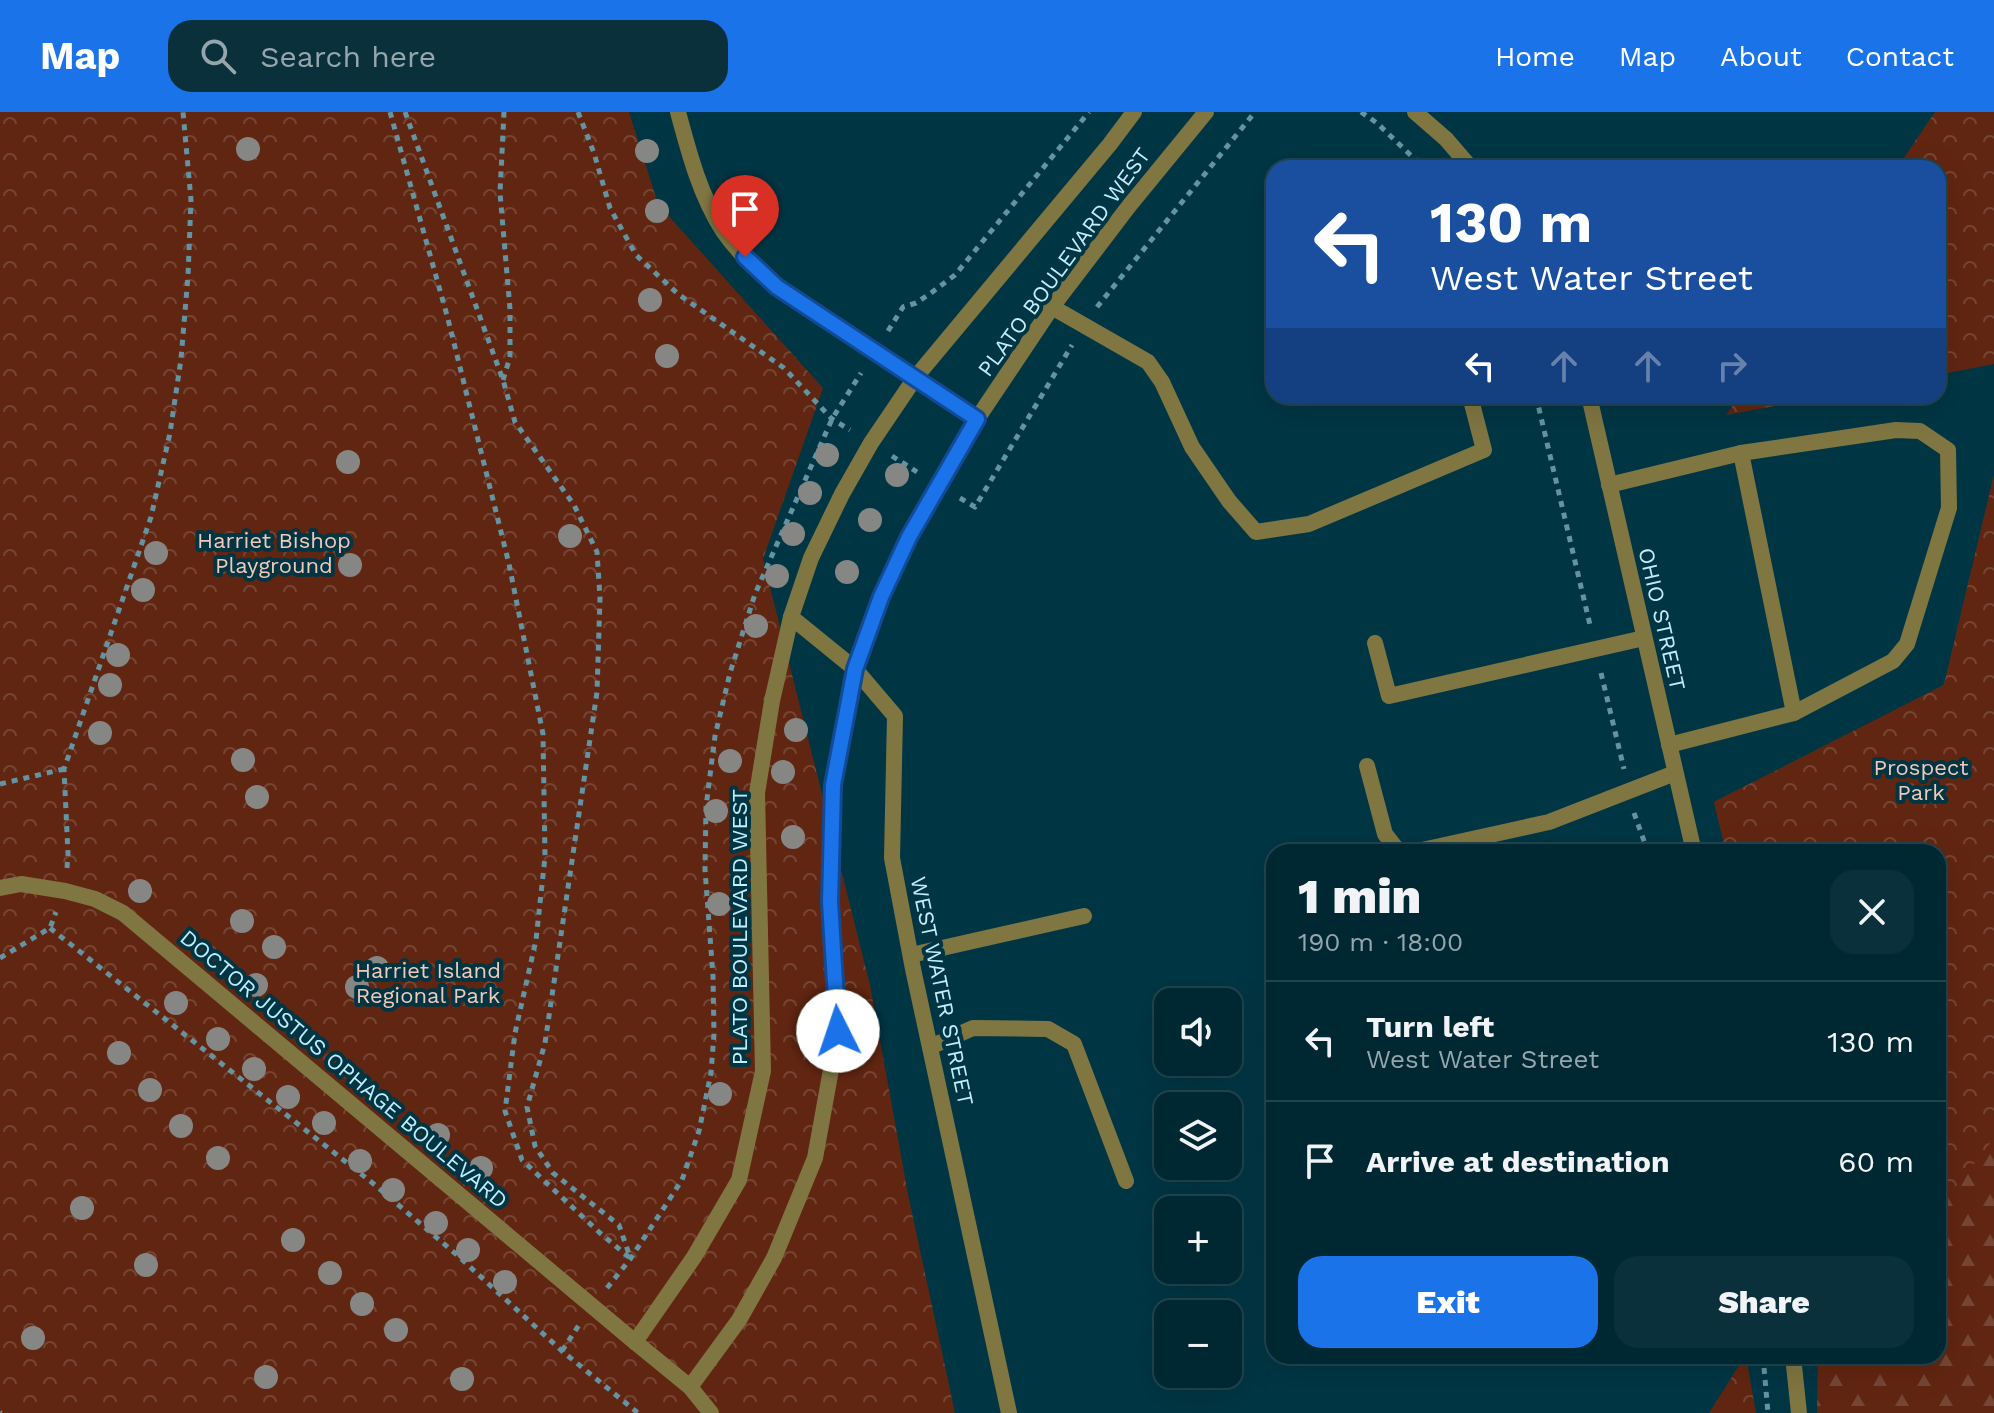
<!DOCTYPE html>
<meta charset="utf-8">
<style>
body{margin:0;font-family:"Work Sans",sans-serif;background:#0a303b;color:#f1f3f6;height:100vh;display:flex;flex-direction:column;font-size:30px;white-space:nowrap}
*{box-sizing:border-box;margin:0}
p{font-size:26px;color:#95a6ac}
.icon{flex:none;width:44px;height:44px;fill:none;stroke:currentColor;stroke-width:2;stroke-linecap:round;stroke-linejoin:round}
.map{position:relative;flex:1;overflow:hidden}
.drawer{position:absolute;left:1266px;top:732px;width:680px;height:520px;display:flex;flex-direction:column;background:#002833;border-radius:24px;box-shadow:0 8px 32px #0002,0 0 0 2px #22444e}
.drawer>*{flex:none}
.hud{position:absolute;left:1266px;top:48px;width:680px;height:244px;border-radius:24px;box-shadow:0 8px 32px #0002,0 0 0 2px #22444e;background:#1a4fa0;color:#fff;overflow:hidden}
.fabs{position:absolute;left:1154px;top:876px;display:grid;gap:16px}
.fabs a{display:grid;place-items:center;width:88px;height:88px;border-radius:16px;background:#002833;box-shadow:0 8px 32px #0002,0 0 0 2px #22444e;font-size:40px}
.pin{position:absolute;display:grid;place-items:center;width:68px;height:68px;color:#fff;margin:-82px -34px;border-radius:50% 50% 50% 0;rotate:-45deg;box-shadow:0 0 8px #0007}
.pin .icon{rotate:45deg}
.me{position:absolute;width:88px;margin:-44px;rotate:356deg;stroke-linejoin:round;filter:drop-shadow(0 0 6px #0008)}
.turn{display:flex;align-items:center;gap:28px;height:168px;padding:0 32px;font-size:36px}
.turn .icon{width:104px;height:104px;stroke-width:2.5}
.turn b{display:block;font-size:56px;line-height:68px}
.lanes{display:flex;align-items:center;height:76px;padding:0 32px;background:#0003;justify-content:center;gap:40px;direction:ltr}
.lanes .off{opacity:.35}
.round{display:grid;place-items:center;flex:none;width:84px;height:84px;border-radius:24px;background:#0a303b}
.head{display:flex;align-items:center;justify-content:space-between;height:136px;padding:0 32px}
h1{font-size:48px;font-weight:800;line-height:60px}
.button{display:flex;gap:16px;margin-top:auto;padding:16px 32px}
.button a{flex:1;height:92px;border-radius:24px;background:#1a73e8;color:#fff;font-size:32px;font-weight:800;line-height:92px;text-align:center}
.button a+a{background:#0a303b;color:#f1f3f6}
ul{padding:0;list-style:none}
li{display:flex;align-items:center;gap:24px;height:120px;padding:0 32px;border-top:2px solid #22444e}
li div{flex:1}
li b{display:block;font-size:30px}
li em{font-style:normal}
header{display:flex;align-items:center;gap:48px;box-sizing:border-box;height:112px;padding:0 40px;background:#1a73e8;color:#fff}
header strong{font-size:38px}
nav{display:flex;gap:44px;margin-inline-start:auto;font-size:28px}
.search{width:560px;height:72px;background:#0a303b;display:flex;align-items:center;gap:20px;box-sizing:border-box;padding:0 28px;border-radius:24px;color:#95a6ac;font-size:30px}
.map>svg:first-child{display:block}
.forest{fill:url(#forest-firs)}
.park{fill:url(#park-crowns)}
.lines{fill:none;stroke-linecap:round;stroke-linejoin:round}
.path{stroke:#6494a2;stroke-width:5;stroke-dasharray:6 6;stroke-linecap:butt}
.service{stroke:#807642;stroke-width:16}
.minor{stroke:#807642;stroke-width:16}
.tertiary{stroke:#807642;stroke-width:16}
.tree{fill:#868785}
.route-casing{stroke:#114b97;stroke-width:20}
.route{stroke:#1a73e8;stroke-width:14}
.labels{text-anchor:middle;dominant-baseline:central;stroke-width:8;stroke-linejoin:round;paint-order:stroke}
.street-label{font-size:22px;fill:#c3edfb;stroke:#003644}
.park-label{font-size:22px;fill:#f4c9ba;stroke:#003644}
</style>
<header>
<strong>Map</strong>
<div class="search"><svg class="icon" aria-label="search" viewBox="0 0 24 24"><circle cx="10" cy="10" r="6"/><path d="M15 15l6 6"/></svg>Search here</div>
<nav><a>Home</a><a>Map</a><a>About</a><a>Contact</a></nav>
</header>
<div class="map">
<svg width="1994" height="1301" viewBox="0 0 1994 1301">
<defs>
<pattern id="forest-firs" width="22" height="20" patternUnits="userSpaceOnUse" patternTransform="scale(2)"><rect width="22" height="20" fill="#612611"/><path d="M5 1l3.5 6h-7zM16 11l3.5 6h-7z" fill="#764635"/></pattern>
<pattern id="park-crowns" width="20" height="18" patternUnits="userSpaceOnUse" patternTransform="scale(2)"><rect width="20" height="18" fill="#612611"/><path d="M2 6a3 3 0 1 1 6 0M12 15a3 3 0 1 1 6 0" fill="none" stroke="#764635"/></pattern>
</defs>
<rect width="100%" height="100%" fill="#003644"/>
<polygon class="forest" points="1994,363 1994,1301 1817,1301 1818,1244 1938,1244 1938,740 1726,740 1714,690 1944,573"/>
<g class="park">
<polygon points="0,0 629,0 658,92 823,276 763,447 870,873 908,1082 955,1301 0,1301"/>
<polygon points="1935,0 1994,0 1994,252 1938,263 1938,56 1897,56"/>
<polygon points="1740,284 1828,284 1726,303"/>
<polygon points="1994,363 1994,1026 1938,1099 1938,740 1726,740 1714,690 1944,573"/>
<polygon points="1745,1244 1746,1244 1756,1301 1709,1301"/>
</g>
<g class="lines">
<g class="path">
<polyline points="390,0 448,207 509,452 543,622 545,745 536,828 515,921 505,999 522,1048 600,1121 630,1146"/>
<polyline points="405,0 503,268 515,310 574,393 597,440 600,486 597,580 545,931 527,995 535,1034 553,1061 619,1113 630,1145"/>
<polyline points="578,0 594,41 610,96 636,143 678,182 784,256 832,307 850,318"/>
<polyline points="1361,0 1377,11 1424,56"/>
<polyline points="1097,195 1255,0"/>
<polyline points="888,219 903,195 916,191 931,181 955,163 1089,0"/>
<polyline points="503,268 510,245 510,197 500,81 504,0"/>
<polyline points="1536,284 1590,513"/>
<polyline points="892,344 917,360"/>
<polyline points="960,386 975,395 1072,233"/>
<polyline points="1601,561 1624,657"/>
<polyline points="0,672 64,657"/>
<polyline points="1634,701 1648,740"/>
<polyline points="67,756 68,742 64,657 151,405 170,321 181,247 188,164 191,88 183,0"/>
<polyline points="50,816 375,1073 457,1143 562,1239 638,1301"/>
<polyline points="0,846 50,816 56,800"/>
<polyline points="607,1176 631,1146 682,1068 699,1019 711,961 714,922 713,864 705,758 706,695 715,624 730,561 755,482 832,307 861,261"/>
<polyline points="562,1239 579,1213"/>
<polyline points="1763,1244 1768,1301"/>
<polyline points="0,1300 1,1301"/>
</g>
<g class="service">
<polyline points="1052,195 1148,250 1162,270 1192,335 1229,389 1256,420 1309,412 1484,338 1470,284"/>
<polyline points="1741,341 1896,318 1920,319 1948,338 1949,396 1907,532 1893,549 1794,601"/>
<polyline points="1609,373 1741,341 1794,601 1669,633"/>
<polyline points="1375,531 1389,584 1644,526"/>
<polyline points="1367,654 1385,722 1399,740"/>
<polyline points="1413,740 1549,710 1675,661"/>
<polyline points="911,843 1084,804"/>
<polyline points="930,935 973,916 1048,917 1074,932 1126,1069"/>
</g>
<g class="minor">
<path d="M678,0C689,41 700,83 723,119C750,158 791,184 829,210C878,243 928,274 977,307"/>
<polyline points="791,505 855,557 895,604 892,746 913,857 1009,1301"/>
<polyline points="0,776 21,772 65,779 95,787 123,801 635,1230"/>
</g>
<g class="tertiary">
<polyline points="1415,0 1446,27 1471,56"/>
<polyline points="1589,284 1694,740"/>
<polyline points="1793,1244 1799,1301"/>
<polyline points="690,1275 739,1208 774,1146 815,1046 838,919 830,790 833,673 855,557 881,485 909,425 977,307 1052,195 1129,94 1206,0"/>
<polyline points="711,1301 690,1275 635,1230 694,1145 739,1068 763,959 757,681 772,589 791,505 811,446 842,382 871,331 915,266 1110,32 1134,0"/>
</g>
</g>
<g class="tree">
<circle cx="248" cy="37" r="12"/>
<circle cx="647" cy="39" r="12"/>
<circle cx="657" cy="99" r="12"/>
<circle cx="650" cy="188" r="12"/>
<circle cx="667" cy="244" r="12"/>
<circle cx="827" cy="343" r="12"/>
<circle cx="348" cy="350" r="12"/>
<circle cx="897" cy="363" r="12"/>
<circle cx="810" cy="381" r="12"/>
<circle cx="870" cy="408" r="12"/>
<circle cx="793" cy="422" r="12"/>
<circle cx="570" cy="424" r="12"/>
<circle cx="156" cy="441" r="12"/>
<circle cx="350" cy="453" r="12"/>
<circle cx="847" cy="460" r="12"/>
<circle cx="777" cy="464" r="12"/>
<circle cx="143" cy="478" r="12"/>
<circle cx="756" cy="514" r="12"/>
<circle cx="118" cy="543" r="12"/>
<circle cx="110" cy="573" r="12"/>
<circle cx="796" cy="618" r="12"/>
<circle cx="100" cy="621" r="12"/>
<circle cx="243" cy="648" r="12"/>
<circle cx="730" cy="649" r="12"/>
<circle cx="783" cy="660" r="12"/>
<circle cx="257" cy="685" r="12"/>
<circle cx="716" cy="699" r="12"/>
<circle cx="793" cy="725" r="12"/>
<circle cx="140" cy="779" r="12"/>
<circle cx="719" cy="792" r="12"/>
<circle cx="242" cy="809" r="12"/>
<circle cx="274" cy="835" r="12"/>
<circle cx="377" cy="856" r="12"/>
<circle cx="256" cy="873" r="12"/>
<circle cx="357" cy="875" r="12"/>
<circle cx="176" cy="891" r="12"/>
<circle cx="218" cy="927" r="12"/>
<circle cx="119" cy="941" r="12"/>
<circle cx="254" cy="957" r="12"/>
<circle cx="150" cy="978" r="12"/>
<circle cx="720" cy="982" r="12"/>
<circle cx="288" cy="985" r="12"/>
<circle cx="324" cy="1011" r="12"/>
<circle cx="181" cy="1014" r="12"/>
<circle cx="438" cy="1023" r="12"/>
<circle cx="218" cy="1046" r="12"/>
<circle cx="360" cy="1049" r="12"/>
<circle cx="481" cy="1056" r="12"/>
<circle cx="393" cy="1078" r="12"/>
<circle cx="82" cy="1096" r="12"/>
<circle cx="436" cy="1111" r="12"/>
<circle cx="293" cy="1128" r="12"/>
<circle cx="468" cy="1138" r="12"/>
<circle cx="146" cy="1153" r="12"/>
<circle cx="330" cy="1161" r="12"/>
<circle cx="505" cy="1170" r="12"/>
<circle cx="362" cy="1192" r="12"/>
<circle cx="396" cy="1218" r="12"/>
<circle cx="33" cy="1226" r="12"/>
<circle cx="266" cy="1265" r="12"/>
<circle cx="462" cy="1267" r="12"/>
</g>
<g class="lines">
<defs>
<polyline id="route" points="745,145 777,175 977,307 909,425 881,485 855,557 833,673 830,790 838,919"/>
</defs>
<use href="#route" class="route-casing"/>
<use href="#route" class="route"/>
</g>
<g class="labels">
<g class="street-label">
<text transform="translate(1064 150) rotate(-54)">PLATO BOULEVARD WEST</text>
<text transform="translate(1662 507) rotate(77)">OHIO STREET</text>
<text transform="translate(739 815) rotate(-90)">PLATO BOULEVARD WEST</text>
<text transform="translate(942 879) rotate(78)">WEST WATER STREET</text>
<text transform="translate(344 957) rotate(40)">DOCTOR JUSTUS OPHAGE BOULEVARD</text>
</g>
<g class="park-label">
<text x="274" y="428">Harriet Bishop<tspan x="274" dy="25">Playground</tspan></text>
<text x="1921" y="655">Prospect<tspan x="1921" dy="25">Park</tspan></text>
<text x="428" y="858">Harriet Island<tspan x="428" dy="25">Regional Park</tspan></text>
</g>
</g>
</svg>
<div class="fabs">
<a><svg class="icon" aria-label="sound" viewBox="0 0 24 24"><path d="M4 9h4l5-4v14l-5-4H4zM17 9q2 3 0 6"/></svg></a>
<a><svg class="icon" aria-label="layers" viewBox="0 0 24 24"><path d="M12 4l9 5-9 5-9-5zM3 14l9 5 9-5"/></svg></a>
<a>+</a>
<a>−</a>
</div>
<div class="pin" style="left:745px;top:145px;background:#d93025"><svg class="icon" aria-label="arrive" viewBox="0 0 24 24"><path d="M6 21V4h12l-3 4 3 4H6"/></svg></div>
<svg class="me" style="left:838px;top:919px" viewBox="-20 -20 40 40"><circle r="19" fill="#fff"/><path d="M0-13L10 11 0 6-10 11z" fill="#1a73e8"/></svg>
<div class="hud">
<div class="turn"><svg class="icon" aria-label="left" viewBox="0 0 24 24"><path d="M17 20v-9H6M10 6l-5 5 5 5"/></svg><div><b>130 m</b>West Water Street</div></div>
<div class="lanes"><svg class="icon" aria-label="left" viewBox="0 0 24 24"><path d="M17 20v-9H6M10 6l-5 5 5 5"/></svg><svg class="icon off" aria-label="ahead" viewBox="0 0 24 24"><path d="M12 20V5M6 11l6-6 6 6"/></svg><svg class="icon off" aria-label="ahead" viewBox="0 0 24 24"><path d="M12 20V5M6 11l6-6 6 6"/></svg><svg class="icon off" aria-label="right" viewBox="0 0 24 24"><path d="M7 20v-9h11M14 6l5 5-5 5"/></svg></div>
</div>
<section class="drawer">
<div class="head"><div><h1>1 min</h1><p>190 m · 18:00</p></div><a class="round"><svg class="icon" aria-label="close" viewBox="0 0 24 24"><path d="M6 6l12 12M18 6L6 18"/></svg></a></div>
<ul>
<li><svg class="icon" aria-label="left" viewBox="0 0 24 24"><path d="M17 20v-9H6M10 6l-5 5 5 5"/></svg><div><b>Turn left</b><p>West Water Street</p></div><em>130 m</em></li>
<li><svg class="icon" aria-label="arrive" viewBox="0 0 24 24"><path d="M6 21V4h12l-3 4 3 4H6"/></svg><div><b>Arrive at destination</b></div><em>60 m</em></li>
</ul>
<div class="button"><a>Exit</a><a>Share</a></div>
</section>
</div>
